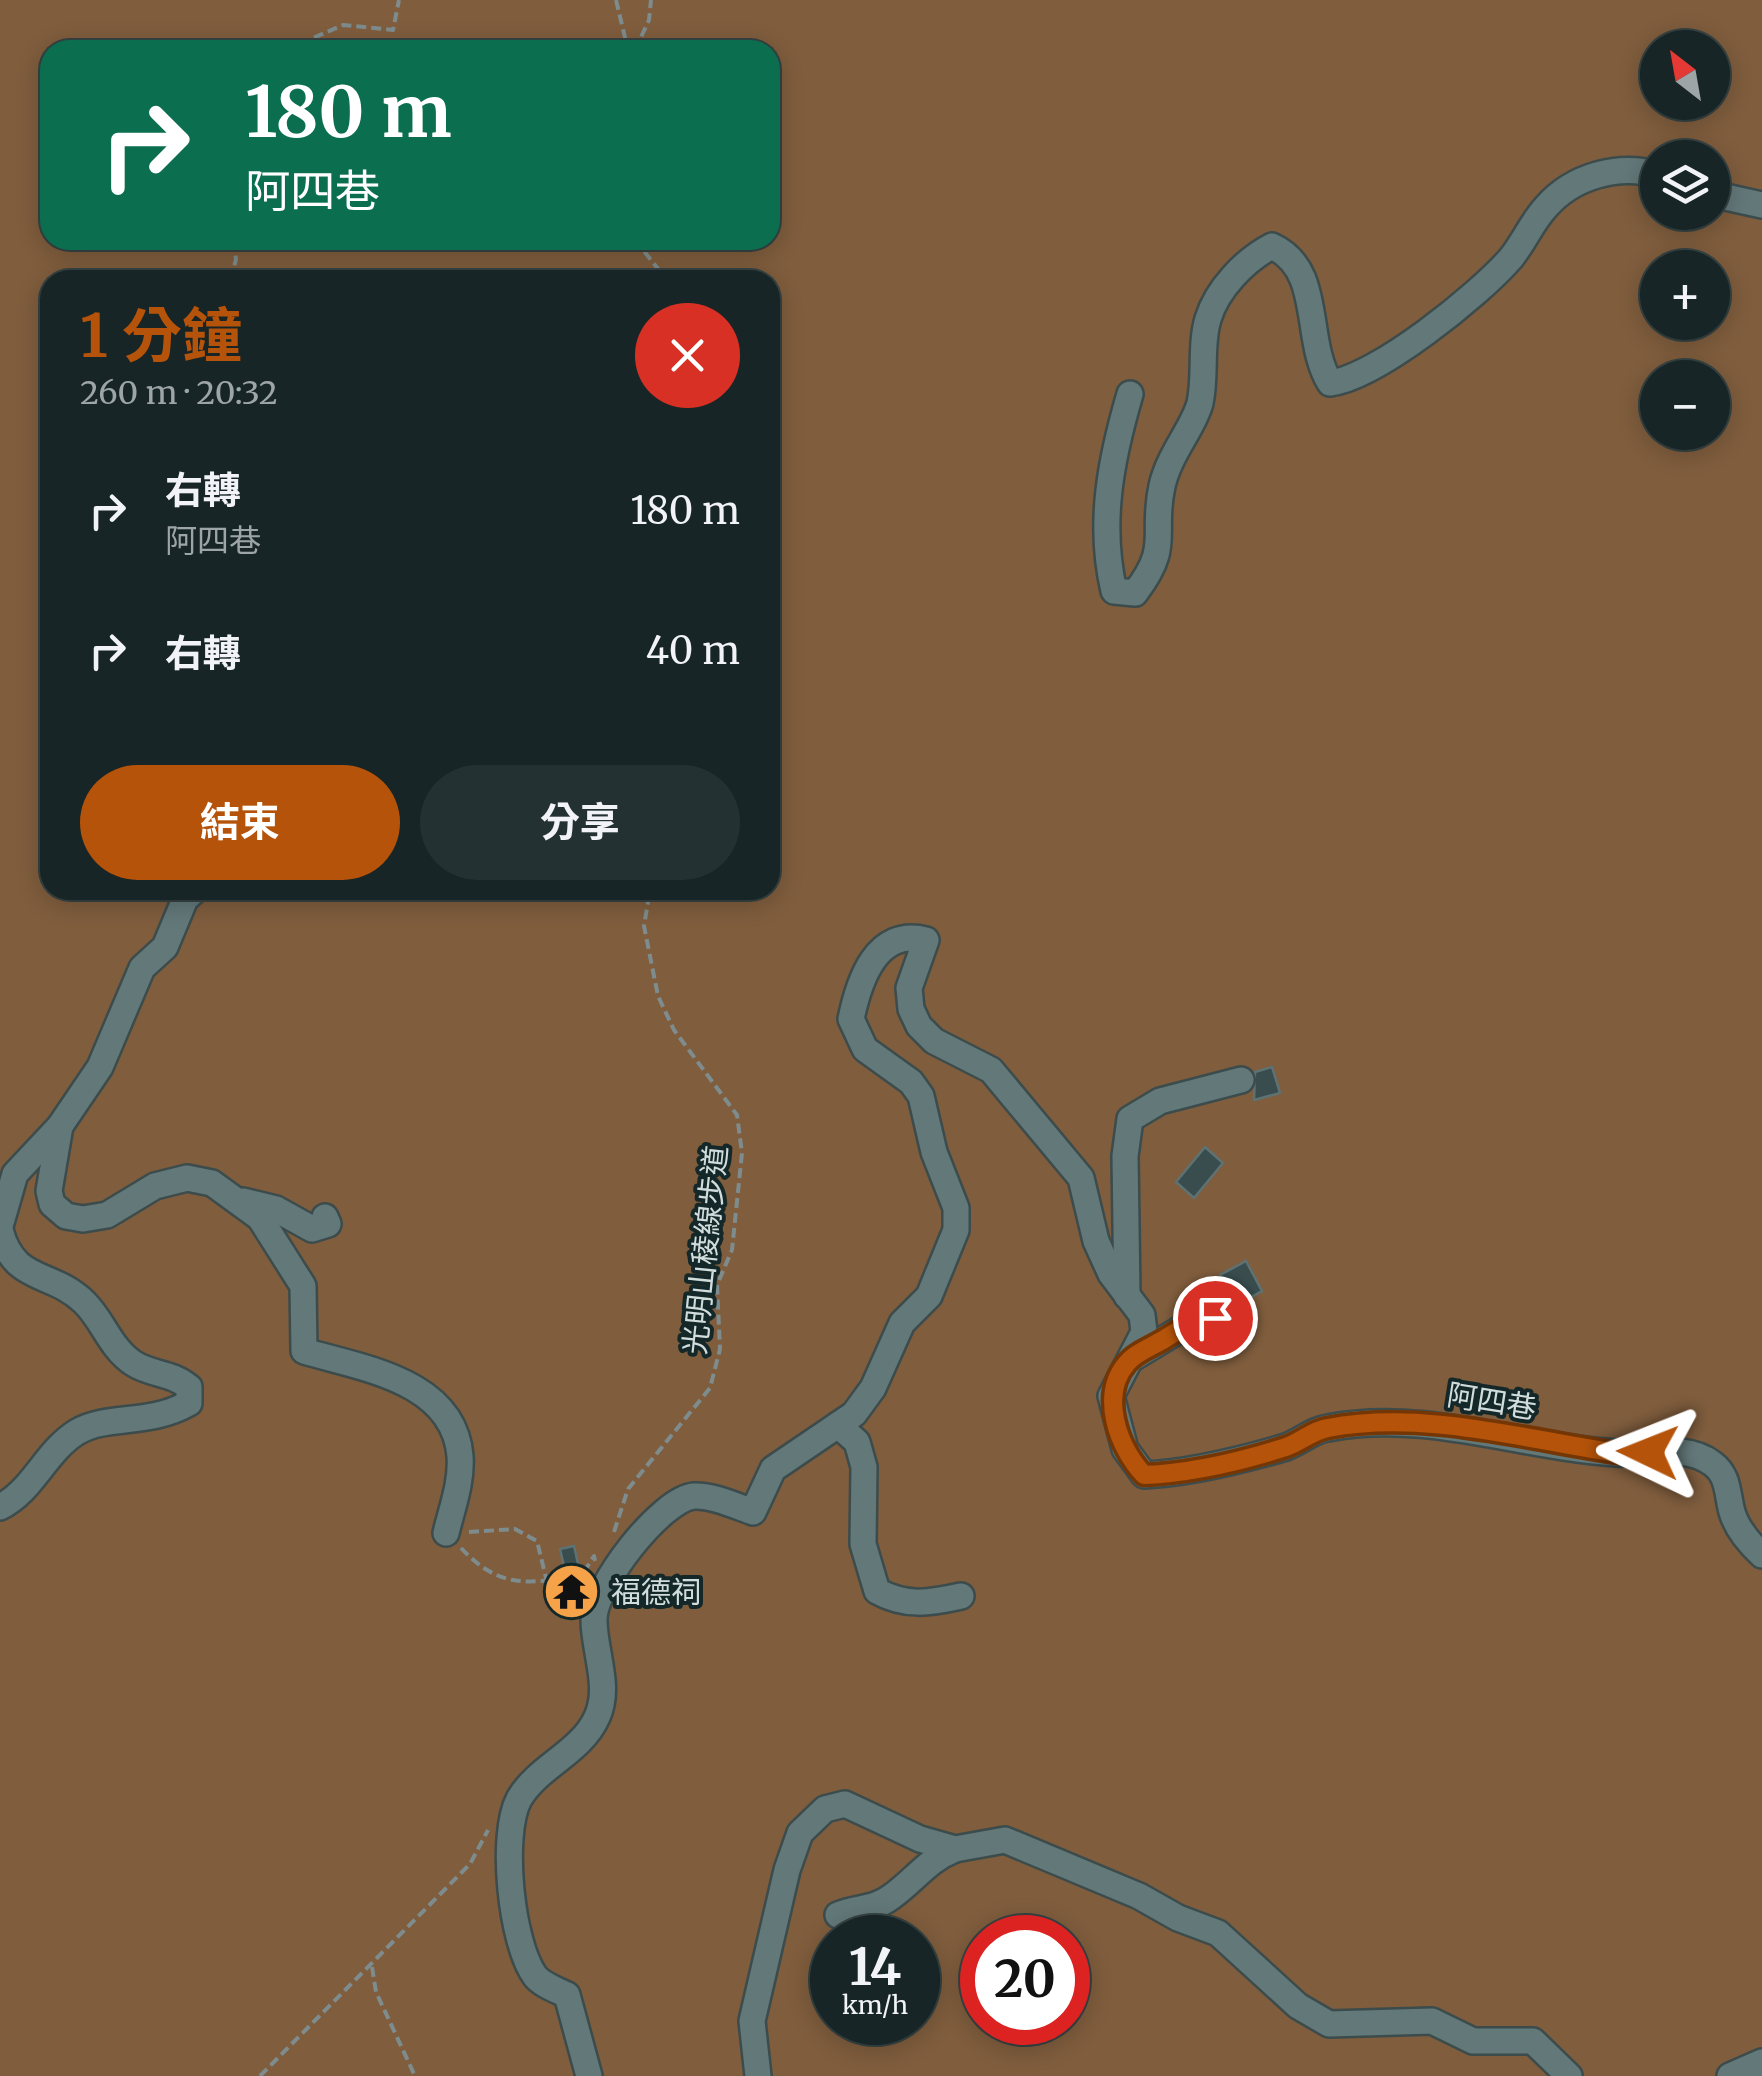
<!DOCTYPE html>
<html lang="zh-TW">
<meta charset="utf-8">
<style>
body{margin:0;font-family:Merriweather,"Noto Sans TC",serif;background:#243132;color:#f1f3f6;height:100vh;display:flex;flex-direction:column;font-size:38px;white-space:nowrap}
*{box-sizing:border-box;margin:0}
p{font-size:32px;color:#9ea5a7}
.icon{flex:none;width:55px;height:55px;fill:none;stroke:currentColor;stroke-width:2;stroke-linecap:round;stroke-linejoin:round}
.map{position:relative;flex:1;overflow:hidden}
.drawer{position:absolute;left:40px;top:270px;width:740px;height:630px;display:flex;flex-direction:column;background:#172526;border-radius:30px;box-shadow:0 5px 25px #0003,0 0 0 2px #364243}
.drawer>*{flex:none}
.banner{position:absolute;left:40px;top:40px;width:740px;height:210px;border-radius:30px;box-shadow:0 5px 25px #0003,0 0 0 2px #364243;background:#0b6e4f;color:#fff;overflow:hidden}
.needle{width:65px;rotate:329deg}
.tools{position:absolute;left:1640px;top:30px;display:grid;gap:20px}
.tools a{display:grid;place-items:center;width:90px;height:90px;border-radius:50%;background:#172526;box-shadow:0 5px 25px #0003,0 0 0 2px #364243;font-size:50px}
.speed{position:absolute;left:810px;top:1915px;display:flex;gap:20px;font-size:50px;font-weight:700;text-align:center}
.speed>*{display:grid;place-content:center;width:130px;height:130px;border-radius:50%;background:#172526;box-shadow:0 5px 25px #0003,0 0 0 2px #364243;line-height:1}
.speed small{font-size:25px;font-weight:400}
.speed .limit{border:15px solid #d22;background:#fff;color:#111}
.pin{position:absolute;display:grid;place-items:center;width:85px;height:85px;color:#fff;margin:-42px;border:5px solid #fff;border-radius:50%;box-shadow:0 2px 10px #0007}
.me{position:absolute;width:110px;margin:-55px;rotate:272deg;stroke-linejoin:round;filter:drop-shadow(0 0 8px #0008)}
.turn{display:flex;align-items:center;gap:35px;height:210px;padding:0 40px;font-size:45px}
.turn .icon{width:130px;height:130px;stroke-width:2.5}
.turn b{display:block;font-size:70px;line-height:85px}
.round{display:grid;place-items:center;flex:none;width:105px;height:105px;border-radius:52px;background:#243132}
.head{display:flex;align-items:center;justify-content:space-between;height:170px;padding:0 40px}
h1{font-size:60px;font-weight:700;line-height:75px;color:#b45309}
.cta{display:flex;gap:20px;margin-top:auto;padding:20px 40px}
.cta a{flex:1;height:115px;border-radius:60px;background:#b45309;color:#fff;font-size:40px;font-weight:700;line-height:115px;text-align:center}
.cta a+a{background:#243132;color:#f1f3f6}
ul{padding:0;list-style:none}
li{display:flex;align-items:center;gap:30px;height:140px;padding:0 40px}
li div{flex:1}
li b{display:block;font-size:38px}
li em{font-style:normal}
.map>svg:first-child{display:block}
.forest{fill:#7f5d3d;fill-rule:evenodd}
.building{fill:#394c4e;stroke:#5e7274;stroke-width:2.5}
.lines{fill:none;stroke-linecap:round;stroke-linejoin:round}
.minor-casing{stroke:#3c4c4c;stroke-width:30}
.path{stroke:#7e8c8d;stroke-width:4;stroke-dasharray:10 5;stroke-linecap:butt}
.minor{stroke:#637879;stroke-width:25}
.route-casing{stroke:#753606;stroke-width:25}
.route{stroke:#b45309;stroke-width:18}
.labels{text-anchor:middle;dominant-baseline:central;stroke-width:8;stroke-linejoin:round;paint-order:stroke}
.street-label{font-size:30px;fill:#d1dcdc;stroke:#152829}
.poi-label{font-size:30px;fill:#d1dcdc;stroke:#152829;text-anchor:start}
</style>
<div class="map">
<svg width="1762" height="2076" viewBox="0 0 1762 2076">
<rect width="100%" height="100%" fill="#1f3133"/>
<path class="forest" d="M0,0H1762V2076H0ZM1658,48H1712V102H1658ZM50,50H770V240H50ZM1658,158H1712V212H1658ZM1658,268H1712V322H1658ZM50,280H770V890H50ZM1658,378H1712V432H1658ZM832,1938H918V2022H832ZM982,1938H1068V2022H982Z"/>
<g class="building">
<polygon points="1272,1067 1280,1093 1254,1100 1255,1072"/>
<polygon points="1205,1147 1223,1163 1194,1198 1176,1182"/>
<polygon points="1246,1261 1262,1291 1239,1304 1220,1275"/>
<polygon points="574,1546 581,1577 577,1603 563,1601 567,1579 560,1549"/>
</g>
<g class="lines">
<defs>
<g id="minor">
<polyline points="1712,194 1762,205"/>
<path d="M1130,394C1111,459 1098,523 1114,591L1135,593C1172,545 1151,536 1162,486C1169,454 1194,427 1200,403C1206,376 1200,345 1208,319C1217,289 1245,260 1272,246C1324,270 1303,339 1330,383C1376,378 1479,295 1511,258C1524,242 1532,222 1546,207C1573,176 1619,163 1658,175"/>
<path d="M60,1126L49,1191L52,1204L66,1216L83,1219L107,1215L155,1186L187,1178L212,1183L260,1218L303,1286L304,1351C361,1368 454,1380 460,1456C462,1482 452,1508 446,1533"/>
<polyline points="243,1201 276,1209 312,1229 328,1224 325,1217"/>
<polyline points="0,1226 15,1174 60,1126 100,1067 142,968 165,947 185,899 195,890"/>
<path d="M0,1230C14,1284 51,1270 84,1302C103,1320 110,1348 133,1363C151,1375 171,1372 189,1387V1403C149,1426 107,1414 77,1432C45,1452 33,1491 0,1507"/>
<polyline points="1127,1296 1125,1156 1130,1119 1160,1101 1241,1080"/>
<polyline points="1131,1359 1199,1318 1229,1316"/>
<path d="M838,1425L857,1442L864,1467L863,1544L877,1591C906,1607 930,1603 961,1596"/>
<path d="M838,1915C856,1907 874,1910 891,1897C915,1880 927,1860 955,1849"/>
<path d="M589,2076L567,1995C557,1990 542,1985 535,1976C511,1943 500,1835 519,1799C538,1766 581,1753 597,1717C611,1687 594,1651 594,1620C593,1587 661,1499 694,1496C712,1495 736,1506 753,1512L773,1469L854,1414L873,1388L902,1323L929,1296L956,1230V1208L934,1152L921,1096L911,1082L865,1049L851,1019C859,981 876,927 926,940L909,988L911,1009L919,1026L934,1041L991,1070L1081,1178L1096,1241L1111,1274L1142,1315L1144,1332L1111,1396L1125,1449L1144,1475C1190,1473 1242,1460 1286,1447C1300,1442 1313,1430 1328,1428C1425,1409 1520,1447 1616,1453C1647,1455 1686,1443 1713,1464C1729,1476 1727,1494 1732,1512C1737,1529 1749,1543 1762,1555"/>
<polyline points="758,2076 752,2021 787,1870 800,1833 825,1809 845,1804 920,1839 955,1849 1005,1840 1139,1896 1178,1918 1218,1933 1298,2006 1329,2024 1432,2021 1473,2041 1533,2041 1569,2076"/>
<polyline points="1730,2076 1762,2062"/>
</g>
</defs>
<use href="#minor" class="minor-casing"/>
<g class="path">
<polyline points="616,0 628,50"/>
<polyline points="307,50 311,39 343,25 393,30 399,0"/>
<polyline points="635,50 649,20 651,0"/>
<polyline points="635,240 667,280"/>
<polyline points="231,280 236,259 233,240"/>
<polyline points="770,594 777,635 770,679"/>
<polyline points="469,1532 515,1529 537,1541 547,1582"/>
<polyline points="614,1532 628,1489 710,1388 720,1349 717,1285 732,1250 742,1153 737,1115 674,1030 658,996 644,926 650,890"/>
<path d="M461,1548C500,1590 530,1584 582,1575L594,1556L595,1561"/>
<polyline points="372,1967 376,1992 415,2076"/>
<polyline points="260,2076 470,1864 488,1830"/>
</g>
<use href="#minor" class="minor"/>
</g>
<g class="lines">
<defs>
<path id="route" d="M1215,1318C1195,1318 1183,1328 1166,1338C1154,1346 1136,1352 1127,1363C1099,1395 1118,1447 1144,1475C1190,1473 1242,1461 1286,1447C1301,1442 1313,1430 1328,1428C1422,1410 1524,1439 1617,1453L1648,1452"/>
</defs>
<use href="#route" class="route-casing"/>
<use href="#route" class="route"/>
</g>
<defs>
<symbol id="temple-disc" viewBox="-11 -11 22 22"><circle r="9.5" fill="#f6a248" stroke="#152829"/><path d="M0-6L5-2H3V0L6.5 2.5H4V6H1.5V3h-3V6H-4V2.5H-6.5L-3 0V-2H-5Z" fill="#111"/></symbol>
</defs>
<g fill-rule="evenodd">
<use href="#temple-disc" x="540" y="1560" width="63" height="63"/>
</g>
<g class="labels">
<g class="street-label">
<text transform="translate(705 1250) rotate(-84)">光明山稜線步道</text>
<text transform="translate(1492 1401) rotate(9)">阿四巷</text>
</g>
<g class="poi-label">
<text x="611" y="1592">福德祠</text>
</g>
</g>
</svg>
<div class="tools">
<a><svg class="needle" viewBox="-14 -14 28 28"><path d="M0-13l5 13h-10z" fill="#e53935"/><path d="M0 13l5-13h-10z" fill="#9ea5a7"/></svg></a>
<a><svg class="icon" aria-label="layers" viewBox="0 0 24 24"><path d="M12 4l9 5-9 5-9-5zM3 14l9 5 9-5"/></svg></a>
<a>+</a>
<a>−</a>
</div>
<div class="speed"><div>14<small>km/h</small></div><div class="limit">20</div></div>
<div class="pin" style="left:1215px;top:1318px;background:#d93025"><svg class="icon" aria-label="arrive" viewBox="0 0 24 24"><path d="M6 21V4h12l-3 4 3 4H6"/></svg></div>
<svg class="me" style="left:1648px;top:1452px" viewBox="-20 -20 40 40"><path d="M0-17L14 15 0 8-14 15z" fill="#b45309" stroke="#fff" stroke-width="4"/></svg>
<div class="banner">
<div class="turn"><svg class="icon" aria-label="right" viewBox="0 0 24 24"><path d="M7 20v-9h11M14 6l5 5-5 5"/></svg><div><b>180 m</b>阿四巷</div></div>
</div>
<section class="drawer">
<div class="head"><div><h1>1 分鐘</h1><p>260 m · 20:32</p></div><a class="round" style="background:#d93025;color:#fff"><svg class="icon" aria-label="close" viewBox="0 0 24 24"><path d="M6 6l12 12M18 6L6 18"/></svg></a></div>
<ul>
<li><svg class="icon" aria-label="right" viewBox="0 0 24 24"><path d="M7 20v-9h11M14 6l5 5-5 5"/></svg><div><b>右轉</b><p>阿四巷</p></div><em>180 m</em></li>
<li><svg class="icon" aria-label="right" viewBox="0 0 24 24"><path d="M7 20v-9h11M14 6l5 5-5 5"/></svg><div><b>右轉</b></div><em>40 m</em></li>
</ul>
<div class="cta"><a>結束</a><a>分享</a></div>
</section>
</div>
